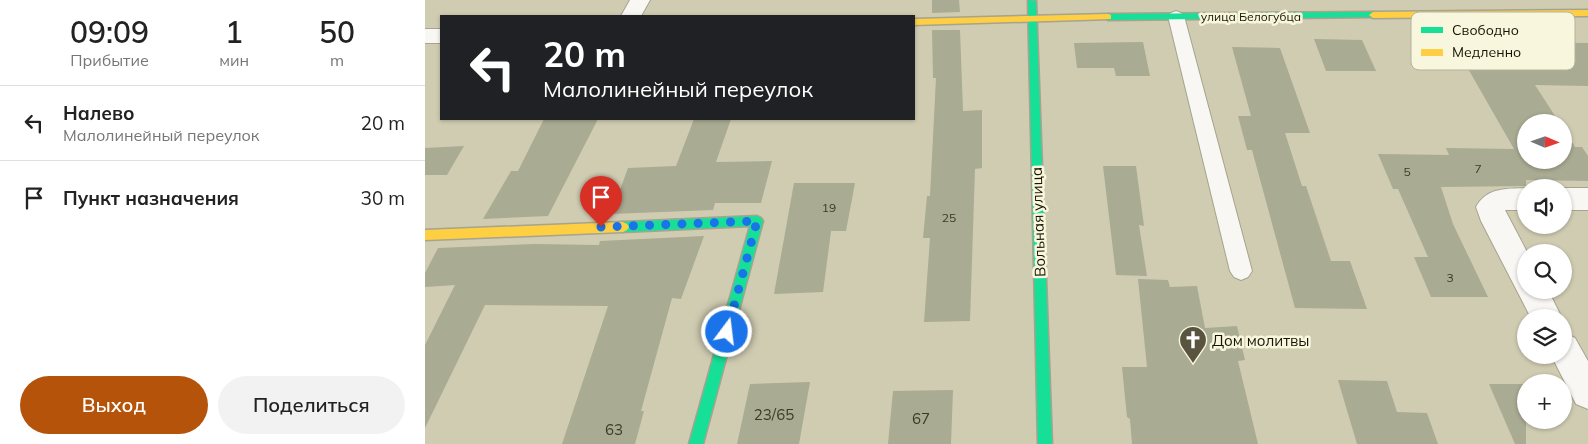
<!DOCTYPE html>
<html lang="ru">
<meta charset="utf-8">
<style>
body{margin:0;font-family:Mulish,sans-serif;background:#f2f2f2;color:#222;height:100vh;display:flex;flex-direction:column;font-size:19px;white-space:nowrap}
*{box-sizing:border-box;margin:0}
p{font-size:16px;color:#767676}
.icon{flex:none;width:28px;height:28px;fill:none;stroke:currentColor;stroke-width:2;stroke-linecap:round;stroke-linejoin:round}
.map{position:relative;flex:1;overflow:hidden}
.details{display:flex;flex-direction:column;background:#fff;width:425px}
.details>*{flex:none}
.hud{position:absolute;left:15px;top:15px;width:475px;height:105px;border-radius:0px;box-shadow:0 1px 4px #0004;background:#202124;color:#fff;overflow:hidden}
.needle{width:32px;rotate:92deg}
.controls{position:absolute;left:1092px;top:114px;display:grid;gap:10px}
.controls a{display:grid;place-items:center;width:55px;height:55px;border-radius:50%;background:#fff;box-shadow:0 1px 4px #0004;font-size:25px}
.pin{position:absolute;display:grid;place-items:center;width:42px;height:42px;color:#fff;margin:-51px -21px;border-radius:50% 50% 50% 0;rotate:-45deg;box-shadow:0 0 5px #0007}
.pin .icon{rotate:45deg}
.me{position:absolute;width:55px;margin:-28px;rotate:15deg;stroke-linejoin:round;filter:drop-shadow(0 0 4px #0008)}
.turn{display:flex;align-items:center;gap:18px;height:105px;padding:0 20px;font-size:22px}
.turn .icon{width:65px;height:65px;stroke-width:2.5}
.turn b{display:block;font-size:35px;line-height:42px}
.eta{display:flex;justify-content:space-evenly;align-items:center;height:85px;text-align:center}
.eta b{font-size:30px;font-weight:600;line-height:35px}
.button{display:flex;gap:10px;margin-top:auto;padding:10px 20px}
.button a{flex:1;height:58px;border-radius:30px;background:#b45309;color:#fff;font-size:20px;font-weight:600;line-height:58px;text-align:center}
.button a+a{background:#f2f2f2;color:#222}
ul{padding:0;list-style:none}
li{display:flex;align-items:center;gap:15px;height:75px;padding:0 20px;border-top:1px solid #e0e0e0}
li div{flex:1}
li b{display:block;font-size:19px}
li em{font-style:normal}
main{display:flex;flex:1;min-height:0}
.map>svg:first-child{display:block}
.building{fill:#aaab93}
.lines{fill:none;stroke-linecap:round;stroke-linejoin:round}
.lane-casing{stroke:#a6a38e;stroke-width:2}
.street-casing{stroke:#a6a38e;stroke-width:2}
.fast-casing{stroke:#a6a38e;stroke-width:3}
.slow-casing{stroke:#a6a38e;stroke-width:3}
.lane{fill:#f8f7f3;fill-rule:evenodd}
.street{fill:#f8f7f3;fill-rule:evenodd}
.fast{fill:#16e098;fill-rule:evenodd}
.slow{fill:#ffcf43;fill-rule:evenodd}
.route{stroke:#1a73e8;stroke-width:9;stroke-dasharray:0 16.2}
.labels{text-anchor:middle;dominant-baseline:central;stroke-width:5;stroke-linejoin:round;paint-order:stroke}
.far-street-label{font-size:12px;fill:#171403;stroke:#f9f6de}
.number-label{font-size:12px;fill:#3c3a27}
.street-label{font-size:15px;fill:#171403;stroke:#f9f6de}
.poi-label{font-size:15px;fill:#171403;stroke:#f9f6de;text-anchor:start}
.near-number-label{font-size:15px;fill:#3c3a27}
.key{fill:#f9f6de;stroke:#b5b29c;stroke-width:1}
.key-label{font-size:14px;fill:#171403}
</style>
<main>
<section class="details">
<div class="eta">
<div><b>09:09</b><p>Прибытие</p></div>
<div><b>1</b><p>мин</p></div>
<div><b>50</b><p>m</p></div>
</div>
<ul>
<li><svg class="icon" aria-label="left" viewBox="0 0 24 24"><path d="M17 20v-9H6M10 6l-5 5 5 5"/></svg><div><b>Налево</b><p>Малолинейный переулок</p></div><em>20 m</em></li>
<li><svg class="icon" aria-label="arrive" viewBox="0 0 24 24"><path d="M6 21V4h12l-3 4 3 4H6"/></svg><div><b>Пункт назначения</b></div><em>30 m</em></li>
</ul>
<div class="button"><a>Выход</a><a>Поделиться</a></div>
</section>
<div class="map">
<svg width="1163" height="444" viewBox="0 0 1163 444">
<rect width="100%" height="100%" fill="#d0ccb2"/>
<g class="building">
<polygon points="507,0 534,0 535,12 507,13"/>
<polygon points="507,30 535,30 538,111 557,110 557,168 550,169 545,321 499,322 505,238 498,238 502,196 505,196 511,78 508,78"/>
<polygon points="1046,38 1082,38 1085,42 1163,43 1163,86 1110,85 1134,122 1101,122 1101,160 1139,160 1139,129 1150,147 1157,147 1163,156 1163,181 1101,180 1101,186 1016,187 1028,224 1063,297 1006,297 989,257 1003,257 973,189 968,189 953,154 1024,155 1021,148 1089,149 1026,39 1047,39"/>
<polygon points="889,39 937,40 951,71 901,71"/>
<polygon points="718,42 725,76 691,76 689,68 652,68 649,43"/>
<polygon points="807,47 855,48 885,133 860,133 877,186 881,186 906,261 925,261 942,309 870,308 827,150 822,150 813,116 826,116"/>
<polygon points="119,119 173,119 123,216 58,219 86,171 93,171"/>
<polygon points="269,119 306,119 291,162 347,161 336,203 290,203 288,210 186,214 203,168 251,166"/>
<polygon points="39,146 22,175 0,175 0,148"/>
<polygon points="678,166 711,166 719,226 714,225 722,276 691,275"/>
<polygon points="369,183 430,183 421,231 406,231 398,292 349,294"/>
<polygon points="279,236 256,299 247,298 216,411 219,411 210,444 137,444 183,306 60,305 0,428 0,345 30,285 0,287 0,273 13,248 109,244 174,245 175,241"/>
<polygon points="713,279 743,280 745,287 772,286 780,328 812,326 820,360 813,361 833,444 707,444 705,419 702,417 697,367 722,367"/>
<polygon points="913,380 962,381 972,412 1002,413 1013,444 932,444"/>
<polygon points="385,382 374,444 312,444 325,384"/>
<polygon points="1064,384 1101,384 1101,444 1090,444"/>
<polygon points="528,390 526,444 463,444 468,391"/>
</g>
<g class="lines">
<defs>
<polygon id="lane" points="751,11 756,13 759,16 827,271 823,277 816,280 809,277 805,271 743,16 746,13"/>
<g id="street">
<polygon points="205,0 225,0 216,16 196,16"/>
<rect x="0" y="29" width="16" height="14"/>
<path d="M1101,188V210H1080L1102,252L1101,290H1123L1137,318H1106L1056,221L1051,207C1062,187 1081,189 1101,188Z"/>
<rect x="1139" y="188" width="24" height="22"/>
<polygon points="1139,333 1150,338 1163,361 1163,409 1151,404 1126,355 1139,355"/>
</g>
<g id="fast">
<polygon points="603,0 611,1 627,444 613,444"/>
<polygon points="948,12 952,15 951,17 683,20 679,17 683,14"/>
<polygon points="332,216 336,218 338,221 278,444 264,444 325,226 198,232 194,230 192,227 194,224 198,222"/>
</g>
<g id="slow">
<polygon points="1163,10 1163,16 948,18 944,15 948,12"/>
<polygon points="683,14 686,15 686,19 489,25 489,19"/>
<polygon points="198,222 202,224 204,227 202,230 198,232 0,240 0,230"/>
</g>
</defs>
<use href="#lane" class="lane-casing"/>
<use href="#street" class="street-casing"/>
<use href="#fast" class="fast-casing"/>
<use href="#slow" class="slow-casing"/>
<use href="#lane" class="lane"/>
<use href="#street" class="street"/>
<use href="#fast" class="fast"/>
<use href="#slow" class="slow"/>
</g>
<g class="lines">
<polyline class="route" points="176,227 332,221 302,332"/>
</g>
<defs>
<symbol id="church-pin" viewBox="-11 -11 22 30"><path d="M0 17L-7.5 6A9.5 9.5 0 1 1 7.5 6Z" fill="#585440" stroke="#f9f6de"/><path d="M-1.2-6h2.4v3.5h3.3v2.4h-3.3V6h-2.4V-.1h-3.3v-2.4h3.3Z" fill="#fff"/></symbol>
</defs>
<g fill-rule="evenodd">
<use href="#church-pin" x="752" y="324" width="32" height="43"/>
</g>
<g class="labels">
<g class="far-street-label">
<text x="826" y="16">улица Белогубца</text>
</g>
<g class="number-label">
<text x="1053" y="168">7</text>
<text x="982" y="171">5</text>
<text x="404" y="207">19</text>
<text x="524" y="217">25</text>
<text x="1025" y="277">3</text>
</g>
<g class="street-label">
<text transform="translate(613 222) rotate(-92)">Вольная улица</text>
</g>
<g class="poi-label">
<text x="787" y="340">Дом молитвы</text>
</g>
<g class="near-number-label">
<text x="349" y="414">23/65</text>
<text x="496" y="418">67</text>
<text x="189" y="429">63</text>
</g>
</g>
<rect x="986" y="12" width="164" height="58" rx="8" class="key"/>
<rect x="996" y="27" width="22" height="6" fill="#16e098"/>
<rect x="996" y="49" width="22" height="7" fill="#ffcf43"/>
<g class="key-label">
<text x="1027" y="35">Свободно</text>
<text x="1027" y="57">Медленно</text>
</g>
</svg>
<div class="controls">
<a><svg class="needle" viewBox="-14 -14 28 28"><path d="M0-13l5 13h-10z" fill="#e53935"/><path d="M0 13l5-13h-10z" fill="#767676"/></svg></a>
<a><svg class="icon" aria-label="sound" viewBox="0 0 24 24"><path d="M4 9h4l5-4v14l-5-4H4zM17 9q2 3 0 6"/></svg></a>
<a><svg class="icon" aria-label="search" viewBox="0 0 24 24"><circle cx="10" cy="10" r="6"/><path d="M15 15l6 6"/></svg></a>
<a><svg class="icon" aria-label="layers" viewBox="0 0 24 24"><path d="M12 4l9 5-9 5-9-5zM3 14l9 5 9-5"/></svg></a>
<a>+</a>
</div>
<div class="pin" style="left:176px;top:227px;background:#d93025"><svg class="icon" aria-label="arrive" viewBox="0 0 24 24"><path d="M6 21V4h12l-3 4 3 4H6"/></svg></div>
<svg class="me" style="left:302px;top:332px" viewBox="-20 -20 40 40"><circle r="17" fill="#1a73e8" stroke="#fff" stroke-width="3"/><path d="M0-11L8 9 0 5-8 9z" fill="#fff"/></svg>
<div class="hud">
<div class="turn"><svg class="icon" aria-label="left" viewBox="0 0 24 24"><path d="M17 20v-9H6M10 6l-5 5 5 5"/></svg><div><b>20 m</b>Малолинейный переулок</div></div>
</div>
</div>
</main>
